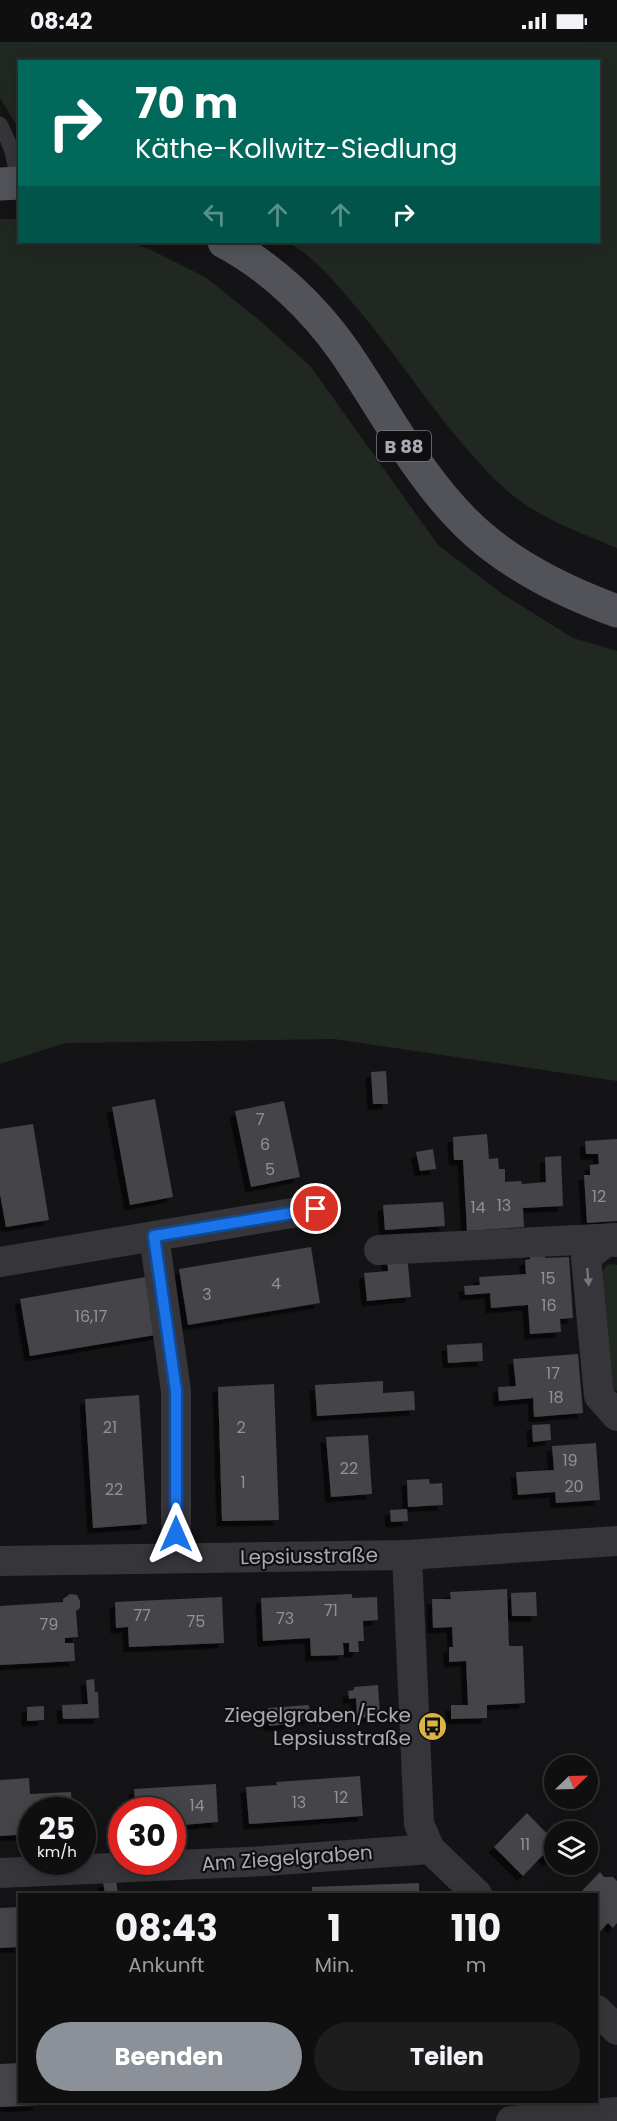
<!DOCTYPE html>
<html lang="de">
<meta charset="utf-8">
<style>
body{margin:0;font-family:Poppins,sans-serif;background:#1d1d1e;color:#f1f3f6;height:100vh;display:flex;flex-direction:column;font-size:22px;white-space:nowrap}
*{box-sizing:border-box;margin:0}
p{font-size:20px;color:#9b9c9f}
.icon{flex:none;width:33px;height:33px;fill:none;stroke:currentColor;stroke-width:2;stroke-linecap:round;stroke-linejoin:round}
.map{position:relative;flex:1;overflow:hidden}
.sheet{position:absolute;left:18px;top:1851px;width:580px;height:210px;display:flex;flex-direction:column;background:#0f0f10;border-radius:0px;box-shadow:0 3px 15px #0003,0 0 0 2px #2f2f30}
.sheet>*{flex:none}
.banner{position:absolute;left:18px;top:18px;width:582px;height:183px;border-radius:0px;box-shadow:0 3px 15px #0003,0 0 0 2px #2f2f30;background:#00695c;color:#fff;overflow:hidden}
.needle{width:39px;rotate:67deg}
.fabs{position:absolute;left:544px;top:1713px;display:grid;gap:12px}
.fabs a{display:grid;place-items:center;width:54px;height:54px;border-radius:50%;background:#0f0f10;box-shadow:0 3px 15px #0003,0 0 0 2px #2f2f30;font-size:30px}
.speed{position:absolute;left:18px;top:1755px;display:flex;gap:12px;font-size:30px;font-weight:700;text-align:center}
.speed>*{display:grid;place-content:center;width:78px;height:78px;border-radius:50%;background:#0f0f10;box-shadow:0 3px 15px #0003,0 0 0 2px #2f2f30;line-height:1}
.speed small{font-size:15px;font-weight:400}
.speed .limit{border:9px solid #d22;background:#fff;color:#111}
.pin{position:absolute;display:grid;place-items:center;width:51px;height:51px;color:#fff;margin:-26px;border:3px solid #fff;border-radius:50%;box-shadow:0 2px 6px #0007}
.me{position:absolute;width:66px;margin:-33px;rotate:0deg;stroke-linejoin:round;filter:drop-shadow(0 0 4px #0008)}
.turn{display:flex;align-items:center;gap:21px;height:126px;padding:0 18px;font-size:27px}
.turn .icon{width:78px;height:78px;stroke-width:2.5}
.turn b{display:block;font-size:42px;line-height:51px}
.lanes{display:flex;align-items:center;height:57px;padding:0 18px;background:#0003;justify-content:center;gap:30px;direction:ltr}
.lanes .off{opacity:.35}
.eta{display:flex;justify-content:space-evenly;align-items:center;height:102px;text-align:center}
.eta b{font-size:36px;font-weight:700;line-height:42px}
.button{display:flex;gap:12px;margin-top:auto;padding:12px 18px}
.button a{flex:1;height:69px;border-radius:36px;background:#8c9099;color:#fff;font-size:24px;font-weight:700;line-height:69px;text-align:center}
.button a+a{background:#1d1d1e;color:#f1f3f6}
.status{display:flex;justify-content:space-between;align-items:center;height:42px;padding:0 30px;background:#0f0f10;direction:ltr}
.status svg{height:16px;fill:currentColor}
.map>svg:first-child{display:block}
.green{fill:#212822}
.building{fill:#444448;filter:url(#shadow)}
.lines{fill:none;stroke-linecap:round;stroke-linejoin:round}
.service{stroke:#36363a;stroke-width:15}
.minor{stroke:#36363a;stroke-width:30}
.primary{stroke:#525359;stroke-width:33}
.oneway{fill:#75767d}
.route-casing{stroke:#114b97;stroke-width:15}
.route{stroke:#1a73e8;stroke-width:10}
.labels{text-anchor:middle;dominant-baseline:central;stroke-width:4.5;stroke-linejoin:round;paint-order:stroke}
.number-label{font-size:16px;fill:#8f9199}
.shield{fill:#0f0f11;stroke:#7a7c83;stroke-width:1.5}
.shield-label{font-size:18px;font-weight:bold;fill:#a8abb4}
.street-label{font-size:20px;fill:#a8abb4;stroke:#0f0f11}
.poi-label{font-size:20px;fill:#a8abb4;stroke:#0f0f11;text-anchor:end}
</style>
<div class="status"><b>08:42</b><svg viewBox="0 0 49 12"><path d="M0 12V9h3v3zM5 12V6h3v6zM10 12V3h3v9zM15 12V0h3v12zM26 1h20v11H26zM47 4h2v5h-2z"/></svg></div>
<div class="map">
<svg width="617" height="2079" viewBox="0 0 617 2079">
<defs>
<filter id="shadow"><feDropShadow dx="-5.5" dy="5.5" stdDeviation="0" flood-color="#0009"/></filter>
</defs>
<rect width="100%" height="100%" fill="#141416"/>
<g class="green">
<path d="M0,0H617V506C578,490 536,475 504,446C446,392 403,319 351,259C331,236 314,215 288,200H598V20H20L19,87L0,56Z"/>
<polygon points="0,177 19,177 20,200 128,200 149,207 205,235 258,277 311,325 438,503 504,553 573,596 617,609 617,1039 334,997 65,1001 0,1022"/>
<polygon points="611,1222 617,1223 617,1349 613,1347 602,1230 607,1223"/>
</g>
<g class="building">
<polygon points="386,1029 388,1062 373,1062 371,1030"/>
<polygon points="155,1057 173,1155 130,1163 112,1065"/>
<polygon points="284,1059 300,1135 251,1145 235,1069"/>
<polygon points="33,1082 49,1178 6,1185 0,1152 0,1087"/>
<polygon points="487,1092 489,1117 498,1116 499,1127 505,1127 505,1140 521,1139 522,1142 546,1140 545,1115 561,1114 563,1164 523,1166 524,1185 467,1189 463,1118 454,1118 453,1095"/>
<polygon points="617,1097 617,1179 587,1181 584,1133 590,1133 590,1123 599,1122 598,1112 586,1112 585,1099"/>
<polygon points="433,1107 436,1127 420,1129 416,1110"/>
<polygon points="443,1160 445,1184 385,1188 383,1163"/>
<polygon points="545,1204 545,1216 569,1215 573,1276 560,1277 561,1290 530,1292 528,1263 491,1266 490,1251 465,1253 464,1244 480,1243 479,1235 526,1232 525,1218 530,1217 530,1205"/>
<polygon points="311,1205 320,1261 188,1283 179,1227"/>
<polygon points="407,1212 411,1255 367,1259 364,1231 388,1229 387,1213"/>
<polygon points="151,1234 161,1292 30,1314 20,1257"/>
<polygon points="482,1301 483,1319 448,1321 447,1303"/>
<polygon points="578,1312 583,1371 534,1375 533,1356 499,1359 498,1345 516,1344 513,1317"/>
<polygon points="383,1339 383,1351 414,1349 415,1368 317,1374 315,1343"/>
<polygon points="274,1342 279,1478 222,1479 218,1345"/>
<polygon points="139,1353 147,1482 93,1486 85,1357"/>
<polygon points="550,1382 551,1398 533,1400 532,1383"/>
<polygon points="368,1393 372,1452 331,1455 326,1395"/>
<polygon points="596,1401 600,1458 556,1461 555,1450 518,1453 516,1430 554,1428 552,1404"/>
<polygon points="429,1437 430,1442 442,1441 443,1463 408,1465 407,1438"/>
<polygon points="407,1467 408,1479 391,1480 390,1468"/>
<polygon points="507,1547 509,1604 523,1604 525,1661 487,1663 487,1676 451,1677 451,1663 468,1663 466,1619 449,1620 449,1605 453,1605 452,1585 433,1586 432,1557 451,1557 450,1550"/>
<polygon points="536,1550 537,1574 512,1574 511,1551"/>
<polygon points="70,1552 77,1553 80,1559 80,1566 76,1569 78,1595 65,1596 65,1601 74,1601 75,1619 0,1623 0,1564 63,1560 63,1557"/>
<polygon points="352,1552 352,1556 377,1555 378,1578 363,1579 364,1599 358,1599 359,1610 349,1610 349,1601 343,1601 344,1613 311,1614 310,1596 263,1599 261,1556"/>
<polygon points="222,1555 224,1601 129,1605 128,1585 116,1586 115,1560"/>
<polygon points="94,1637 95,1650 98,1650 99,1676 63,1677 62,1663 88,1662 86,1638"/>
<polygon points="378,1643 380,1674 357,1676 356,1656 349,1657 348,1649 354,1648 354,1645"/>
<polygon points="309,1663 310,1677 290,1678 290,1682 269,1684 268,1666"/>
<polygon points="44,1664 44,1678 27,1679 27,1665"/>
<polygon points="360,1734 363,1774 249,1782 246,1745 277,1743 276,1740"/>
<polygon points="29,1736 30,1752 71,1750 72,1763 82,1762 83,1768 32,1768 32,1792 0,1794 0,1738"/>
<polygon points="216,1742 218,1780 172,1784 172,1768 123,1768 122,1761 135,1760 134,1747"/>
<polygon points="527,1771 555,1800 553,1803 555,1805 555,1812 549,1819 543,1813 523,1834 494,1805"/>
<polygon points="600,1830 604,1835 613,1835 617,1839 617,1881 613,1886 608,1881 597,1893 597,1852 579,1852"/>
<polygon points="116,1838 118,1852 105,1852 103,1840"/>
<polygon points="419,1841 419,1852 312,1852 312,1845"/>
<polygon points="20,1865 20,1905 0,1906 0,1866"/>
<polygon points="20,2021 20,2060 39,2060 39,2063 0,2065 0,2022"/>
</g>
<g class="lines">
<path class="service" d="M0,82C10,101 17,119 16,141"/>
<g class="minor">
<polyline points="154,1194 176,1349 176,1516"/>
<polyline points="615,1200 610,1196 586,1216 599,1354 617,1374"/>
<polyline points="379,1208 617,1196"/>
<polyline points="0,1220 316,1167"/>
<polyline points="407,1513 419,1782 430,1807 477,1852"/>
<polyline points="0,1519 407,1513 617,1499"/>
<polyline points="0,1831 265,1819 430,1807"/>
<polyline points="597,1968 617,1988"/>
<polyline points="511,2079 617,2070"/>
</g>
<g class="primary">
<polyline points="0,142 20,141"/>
<path d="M224,200C271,225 314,266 344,309C384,367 415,430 465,480C507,522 562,549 617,569"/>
</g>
</g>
<defs><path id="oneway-solid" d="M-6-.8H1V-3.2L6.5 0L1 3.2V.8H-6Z" transform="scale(1.5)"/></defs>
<use class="oneway" href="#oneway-solid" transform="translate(588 1235) rotate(85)"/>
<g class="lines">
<defs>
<polyline id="route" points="176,1492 176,1349 154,1194 316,1167"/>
</defs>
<use href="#route" class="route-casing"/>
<use href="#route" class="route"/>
</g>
<defs>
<symbol id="bus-disc" viewBox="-11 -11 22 22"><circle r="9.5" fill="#dbb447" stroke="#0f0f11"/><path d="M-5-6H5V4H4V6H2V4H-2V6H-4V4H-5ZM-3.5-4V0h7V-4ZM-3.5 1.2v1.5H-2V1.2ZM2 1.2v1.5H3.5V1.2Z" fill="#111"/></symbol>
</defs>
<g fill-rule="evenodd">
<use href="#bus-disc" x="416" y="1668" width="33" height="33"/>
</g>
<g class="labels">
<g class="number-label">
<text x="260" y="1077">7</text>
<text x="265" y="1102">6</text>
<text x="270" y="1127">5</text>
<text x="599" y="1154">12</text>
<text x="504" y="1163">13</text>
<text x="478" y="1165">14</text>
<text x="548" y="1236">15</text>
<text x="276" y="1241">4</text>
<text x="207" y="1252">3</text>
<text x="549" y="1263">16</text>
<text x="91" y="1274">16,17</text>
<text x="553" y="1331">17</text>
<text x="556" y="1355">18</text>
<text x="110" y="1385">21</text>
<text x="241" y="1385">2</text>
<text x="570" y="1418">19</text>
<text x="349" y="1426">22</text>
<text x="243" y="1440">1</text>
<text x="574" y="1444">20</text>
<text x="114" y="1447">22</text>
<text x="331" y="1568">71</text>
<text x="142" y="1573">77</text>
<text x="285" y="1576">73</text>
<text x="196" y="1579">75</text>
<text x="49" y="1582">79</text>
<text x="341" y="1755">12</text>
<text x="299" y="1760">13</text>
<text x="197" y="1763">14</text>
<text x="525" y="1802">11</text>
</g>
<rect class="shield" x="377" y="389" width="54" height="30" rx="4.5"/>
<g class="shield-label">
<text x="404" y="404">B 88</text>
</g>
<g class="street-label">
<text transform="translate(309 1514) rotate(-1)">Lepsiusstraße</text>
<text transform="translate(287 1816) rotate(-4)">Am Ziegelgraben</text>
</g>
<g class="poi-label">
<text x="411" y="1673">Ziegelgraben/Ecke<tspan x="411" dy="23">Lepsiusstraße</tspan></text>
</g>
</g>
</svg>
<div class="fabs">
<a><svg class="needle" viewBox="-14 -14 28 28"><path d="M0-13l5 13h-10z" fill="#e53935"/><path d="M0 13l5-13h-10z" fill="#9b9c9f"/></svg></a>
<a><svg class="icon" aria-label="layers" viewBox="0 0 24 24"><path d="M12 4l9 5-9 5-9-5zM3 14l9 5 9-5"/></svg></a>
</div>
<div class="speed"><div>25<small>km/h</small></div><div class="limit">30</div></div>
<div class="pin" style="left:316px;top:1167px;background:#d93025"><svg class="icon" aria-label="arrive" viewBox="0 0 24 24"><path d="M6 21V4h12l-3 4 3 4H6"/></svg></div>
<svg class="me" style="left:176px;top:1492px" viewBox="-20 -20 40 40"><path d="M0-17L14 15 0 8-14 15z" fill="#1a73e8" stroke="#fff" stroke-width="4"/></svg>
<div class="banner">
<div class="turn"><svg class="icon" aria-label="right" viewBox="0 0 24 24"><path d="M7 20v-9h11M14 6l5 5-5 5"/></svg><div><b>70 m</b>Käthe-Kollwitz-Siedlung</div></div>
<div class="lanes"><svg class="icon off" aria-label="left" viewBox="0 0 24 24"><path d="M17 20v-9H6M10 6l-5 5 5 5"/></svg><svg class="icon off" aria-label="ahead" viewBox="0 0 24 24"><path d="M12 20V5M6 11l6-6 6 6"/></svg><svg class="icon off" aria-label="ahead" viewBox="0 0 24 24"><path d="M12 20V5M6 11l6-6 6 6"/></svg><svg class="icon" aria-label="right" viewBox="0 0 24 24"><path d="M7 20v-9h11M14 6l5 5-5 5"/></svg></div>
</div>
<section class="sheet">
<div class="eta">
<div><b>08:43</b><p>Ankunft</p></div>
<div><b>1</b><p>Min.</p></div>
<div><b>110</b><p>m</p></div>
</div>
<div class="button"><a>Beenden</a><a>Teilen</a></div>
</section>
</div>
